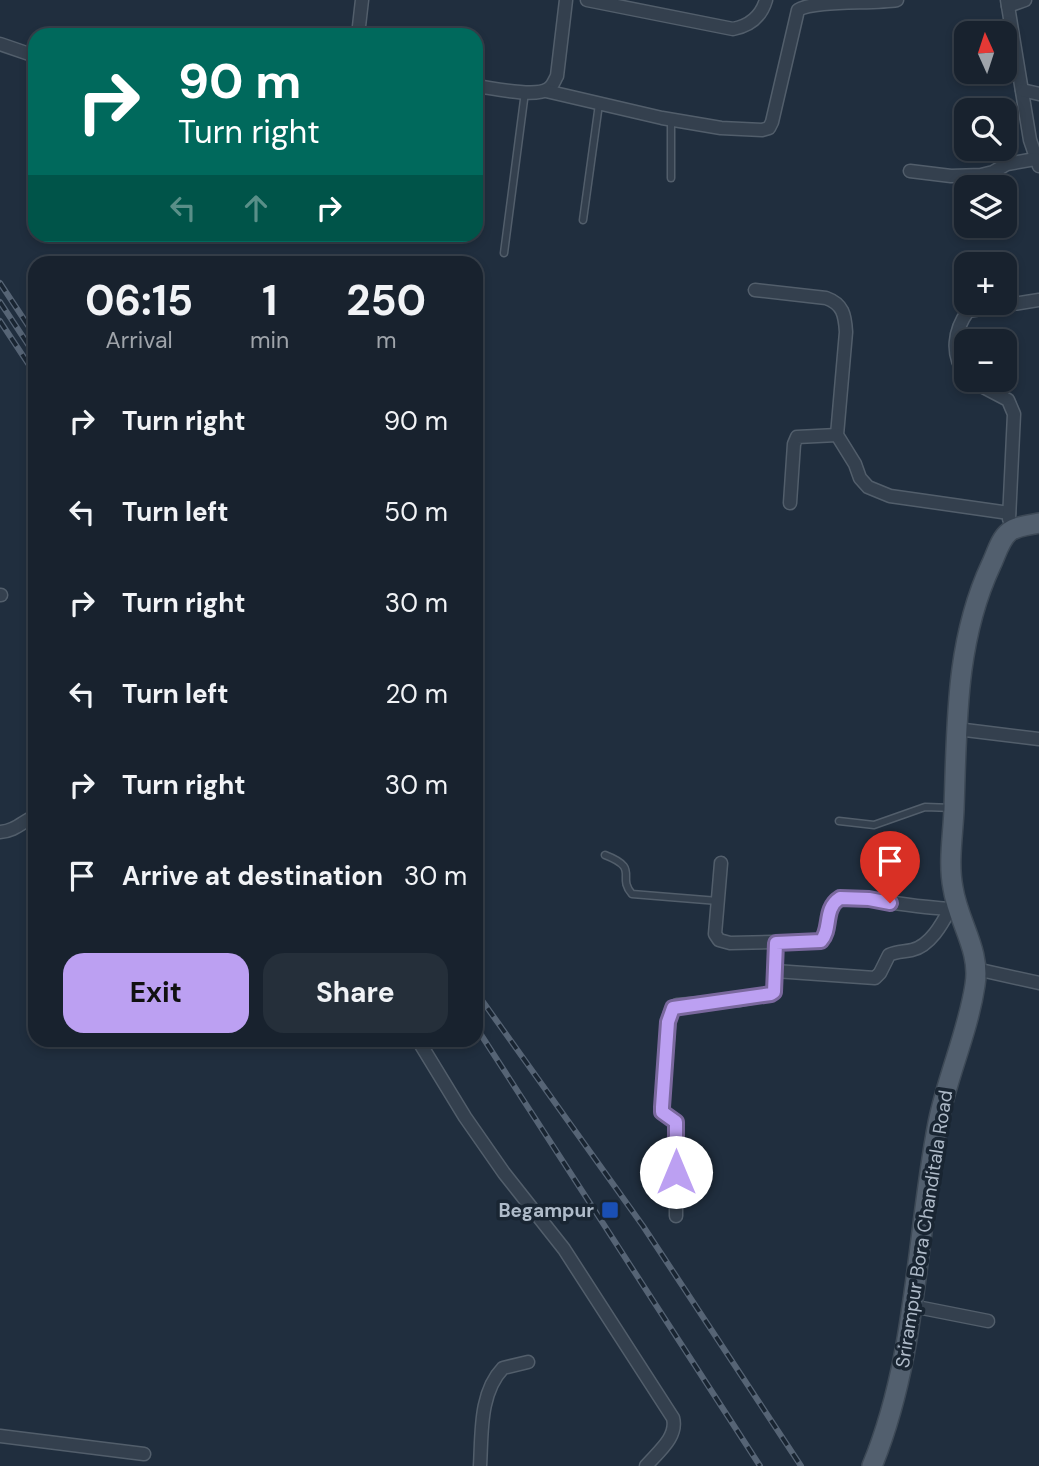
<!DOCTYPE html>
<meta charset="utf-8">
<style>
body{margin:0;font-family:"DM Sans",sans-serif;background:#252f3a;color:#f1f3f6;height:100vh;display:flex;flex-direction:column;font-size:26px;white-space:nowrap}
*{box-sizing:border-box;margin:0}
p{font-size:23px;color:#9fa4aa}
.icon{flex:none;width:38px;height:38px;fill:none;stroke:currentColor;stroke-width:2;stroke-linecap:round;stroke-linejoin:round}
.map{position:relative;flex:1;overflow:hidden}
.drawer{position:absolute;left:28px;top:256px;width:455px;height:791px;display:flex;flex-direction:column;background:#18222e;border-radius:21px;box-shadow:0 4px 10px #0003,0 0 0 2px #363f4a}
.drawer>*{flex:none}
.banner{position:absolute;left:28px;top:28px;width:455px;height:214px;border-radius:21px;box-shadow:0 4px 10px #0003,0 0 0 2px #363f4a;background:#00695c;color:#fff;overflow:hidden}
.needle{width:46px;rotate:357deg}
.fabs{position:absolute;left:954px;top:21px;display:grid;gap:14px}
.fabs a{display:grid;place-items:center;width:63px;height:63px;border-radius:14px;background:#18222e;box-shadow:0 4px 10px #0003,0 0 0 2px #363f4a;font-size:35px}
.pin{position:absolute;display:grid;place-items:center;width:60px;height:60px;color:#fff;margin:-72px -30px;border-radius:50% 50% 50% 0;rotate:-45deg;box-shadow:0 0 7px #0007}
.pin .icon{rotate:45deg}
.me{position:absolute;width:77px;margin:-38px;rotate:0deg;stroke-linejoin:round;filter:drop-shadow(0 0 5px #0008)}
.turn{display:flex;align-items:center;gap:24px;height:147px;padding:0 35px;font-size:32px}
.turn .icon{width:91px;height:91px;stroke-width:2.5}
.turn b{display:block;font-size:49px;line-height:60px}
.lanes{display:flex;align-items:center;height:66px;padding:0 35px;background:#0003;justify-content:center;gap:35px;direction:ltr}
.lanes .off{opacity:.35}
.eta{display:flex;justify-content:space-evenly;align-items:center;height:119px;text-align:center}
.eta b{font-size:42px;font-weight:700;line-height:49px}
.primary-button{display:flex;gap:14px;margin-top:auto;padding:14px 35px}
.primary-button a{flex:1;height:80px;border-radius:21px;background:#bca0f2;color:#111;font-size:28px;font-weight:700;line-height:80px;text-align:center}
.primary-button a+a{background:#252f3a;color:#f1f3f6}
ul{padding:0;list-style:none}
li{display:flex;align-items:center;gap:21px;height:91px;padding:0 35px}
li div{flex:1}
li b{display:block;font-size:26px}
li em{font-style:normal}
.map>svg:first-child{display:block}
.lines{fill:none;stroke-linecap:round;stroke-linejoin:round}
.service-casing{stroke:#525e6b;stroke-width:9}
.minor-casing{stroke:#525e6b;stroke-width:15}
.primary-casing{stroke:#3d4956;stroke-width:22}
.service{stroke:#34404e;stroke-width:6}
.minor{stroke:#34404e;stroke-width:12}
.primary{stroke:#525f6e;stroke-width:19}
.rail-casing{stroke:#566475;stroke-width:6}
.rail{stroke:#192532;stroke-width:3.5;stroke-dasharray:10;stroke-linecap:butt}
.route-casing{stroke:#7a689d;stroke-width:18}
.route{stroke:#bca0f2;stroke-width:12}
.transit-dot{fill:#1a4fb4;stroke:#192532;stroke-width:2.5}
.labels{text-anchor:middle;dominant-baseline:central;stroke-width:7;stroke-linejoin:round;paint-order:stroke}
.poi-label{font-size:19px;font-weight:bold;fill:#afbbc9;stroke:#192532;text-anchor:end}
.street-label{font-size:19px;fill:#afbbc9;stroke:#192532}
</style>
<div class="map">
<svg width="1039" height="1466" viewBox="0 0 1039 1466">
<rect width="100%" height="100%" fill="#202e3e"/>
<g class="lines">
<defs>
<g id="service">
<polyline points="671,120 671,178"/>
<polyline points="583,220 599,104"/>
<polyline points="504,253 525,92"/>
<polyline points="839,821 874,825 925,807 953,808"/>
<path d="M605,855C641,869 616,876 632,894L718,901"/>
</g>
<g id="minor">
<path d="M587,0L733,29C749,26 761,17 766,0"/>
<polyline points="1007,0 1030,140 1039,166"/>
<polyline points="1008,6 1025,0"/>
<polyline points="358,35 362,0"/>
<polyline points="0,44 35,56"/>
<path d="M476,86C492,88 535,98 548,89C553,86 554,81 557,76L566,0"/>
<polyline points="1022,90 1039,94"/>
<path d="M546,91L662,118L721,128L762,130L769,128L772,122L798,10C814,0 873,4 897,0"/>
<polyline points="910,171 951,176 981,175 993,172 1007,164 1035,159"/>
<path d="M755,290L826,298C843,304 845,315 846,332L837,435L855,464L860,478L868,487L890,496L1009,513"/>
<path d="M966,375C950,355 954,330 968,311L1039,300"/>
<polyline points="970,380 1008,400 1014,414 1009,519"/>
<polyline points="790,503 794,444 797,437 837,435"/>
<polyline points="0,595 1,595"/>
<polyline points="957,729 1039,739"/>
<path d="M0,832C15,831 22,822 35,816"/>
<path d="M721,863L715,934L719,940L730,943L820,941C833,929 823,909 840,898C879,898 918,909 958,909"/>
<polyline points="976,969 1039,983"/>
<path d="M775,971L875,978L880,973L889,955C897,951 904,952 912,950C930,946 942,924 950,909"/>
<path d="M418,1040L465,1117L504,1173L564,1249L673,1418C678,1437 658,1452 646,1466"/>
<polyline points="676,1216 676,1122 662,1113 662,1107 670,1013 677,1005 740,1000 771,994 774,992 775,986 776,943"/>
<polyline points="912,1306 988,1321"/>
<polyline points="0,1436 144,1454"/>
<path d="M480,1466C482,1434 479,1393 503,1368L528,1362"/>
</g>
<path id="primary" d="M872,1466C917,1357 916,1238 938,1123C947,1077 968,1032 975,985C981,950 958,922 953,888C948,863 953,835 954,809C957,725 955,642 991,565C996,555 1000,539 1009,532C1016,526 1030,525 1039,523"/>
</defs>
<use href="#service" class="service-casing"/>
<use href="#minor" class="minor-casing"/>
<use href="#primary" class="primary-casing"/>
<use href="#service" class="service"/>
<use href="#minor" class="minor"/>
<use href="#primary" class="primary"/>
<defs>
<g id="rail">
<polyline points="0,283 35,336"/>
<polyline points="0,302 35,355"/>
<polyline points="0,321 35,374"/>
<polyline points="476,992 643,1226 801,1466"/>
<polyline points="476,1027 760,1466"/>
</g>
</defs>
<use href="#rail" class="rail-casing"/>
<use href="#rail" class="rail"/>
</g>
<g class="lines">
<defs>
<path id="route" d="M676,1172V1122L662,1112V1107L668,1022L673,1008L771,994L774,992L776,943L821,941C832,929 823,909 840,898L869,899L890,903"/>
</defs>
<use href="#route" class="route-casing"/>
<use href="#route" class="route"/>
</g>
<rect class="transit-dot" x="601" y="1201" width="18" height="18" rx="3.5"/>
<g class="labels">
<g class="poi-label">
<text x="594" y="1210">Begampur</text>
</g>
<g class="street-label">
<text transform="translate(924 1229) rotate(-81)">Srirampur Bora Chanditala Road</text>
</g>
</g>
</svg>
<div class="fabs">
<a><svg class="needle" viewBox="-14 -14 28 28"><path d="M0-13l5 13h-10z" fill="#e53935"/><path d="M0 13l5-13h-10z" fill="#9fa4aa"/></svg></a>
<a><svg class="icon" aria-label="search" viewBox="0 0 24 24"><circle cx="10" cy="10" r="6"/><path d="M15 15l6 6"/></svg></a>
<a><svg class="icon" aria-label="layers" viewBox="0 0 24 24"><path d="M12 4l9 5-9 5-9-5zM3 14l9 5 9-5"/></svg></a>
<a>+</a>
<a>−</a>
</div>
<div class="pin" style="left:890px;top:903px;background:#d93025"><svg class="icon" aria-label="arrive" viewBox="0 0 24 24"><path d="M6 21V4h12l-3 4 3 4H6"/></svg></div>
<svg class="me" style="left:676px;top:1172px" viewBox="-20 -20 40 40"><circle r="19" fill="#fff"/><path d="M0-13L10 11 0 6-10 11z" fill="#bca0f2"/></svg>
<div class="banner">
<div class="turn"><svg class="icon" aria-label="right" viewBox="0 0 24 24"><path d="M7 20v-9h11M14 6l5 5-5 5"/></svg><div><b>90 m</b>Turn right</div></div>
<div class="lanes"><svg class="icon off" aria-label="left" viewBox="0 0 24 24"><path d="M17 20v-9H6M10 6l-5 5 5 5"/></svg><svg class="icon off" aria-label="ahead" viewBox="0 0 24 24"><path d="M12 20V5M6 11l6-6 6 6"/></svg><svg class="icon" aria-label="right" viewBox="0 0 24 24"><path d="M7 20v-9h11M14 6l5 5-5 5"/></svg></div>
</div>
<section class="drawer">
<div class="eta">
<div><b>06:15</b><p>Arrival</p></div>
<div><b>1</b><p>min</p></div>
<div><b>250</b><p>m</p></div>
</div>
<ul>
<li><svg class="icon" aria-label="right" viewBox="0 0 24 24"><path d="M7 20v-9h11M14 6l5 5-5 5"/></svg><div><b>Turn right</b></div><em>90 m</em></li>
<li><svg class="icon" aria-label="left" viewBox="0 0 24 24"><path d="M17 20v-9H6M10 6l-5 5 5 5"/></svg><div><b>Turn left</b></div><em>50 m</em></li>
<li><svg class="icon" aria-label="right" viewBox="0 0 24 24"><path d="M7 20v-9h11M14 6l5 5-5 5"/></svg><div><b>Turn right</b></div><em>30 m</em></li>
<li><svg class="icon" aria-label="left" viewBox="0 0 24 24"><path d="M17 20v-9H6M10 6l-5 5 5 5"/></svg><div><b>Turn left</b></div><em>20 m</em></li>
<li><svg class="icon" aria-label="right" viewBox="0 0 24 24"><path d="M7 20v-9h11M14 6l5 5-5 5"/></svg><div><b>Turn right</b></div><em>30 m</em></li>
<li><svg class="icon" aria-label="arrive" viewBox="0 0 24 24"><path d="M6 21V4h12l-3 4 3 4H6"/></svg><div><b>Arrive at destination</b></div><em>30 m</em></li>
</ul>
<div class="primary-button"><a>Exit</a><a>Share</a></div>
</section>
</div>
